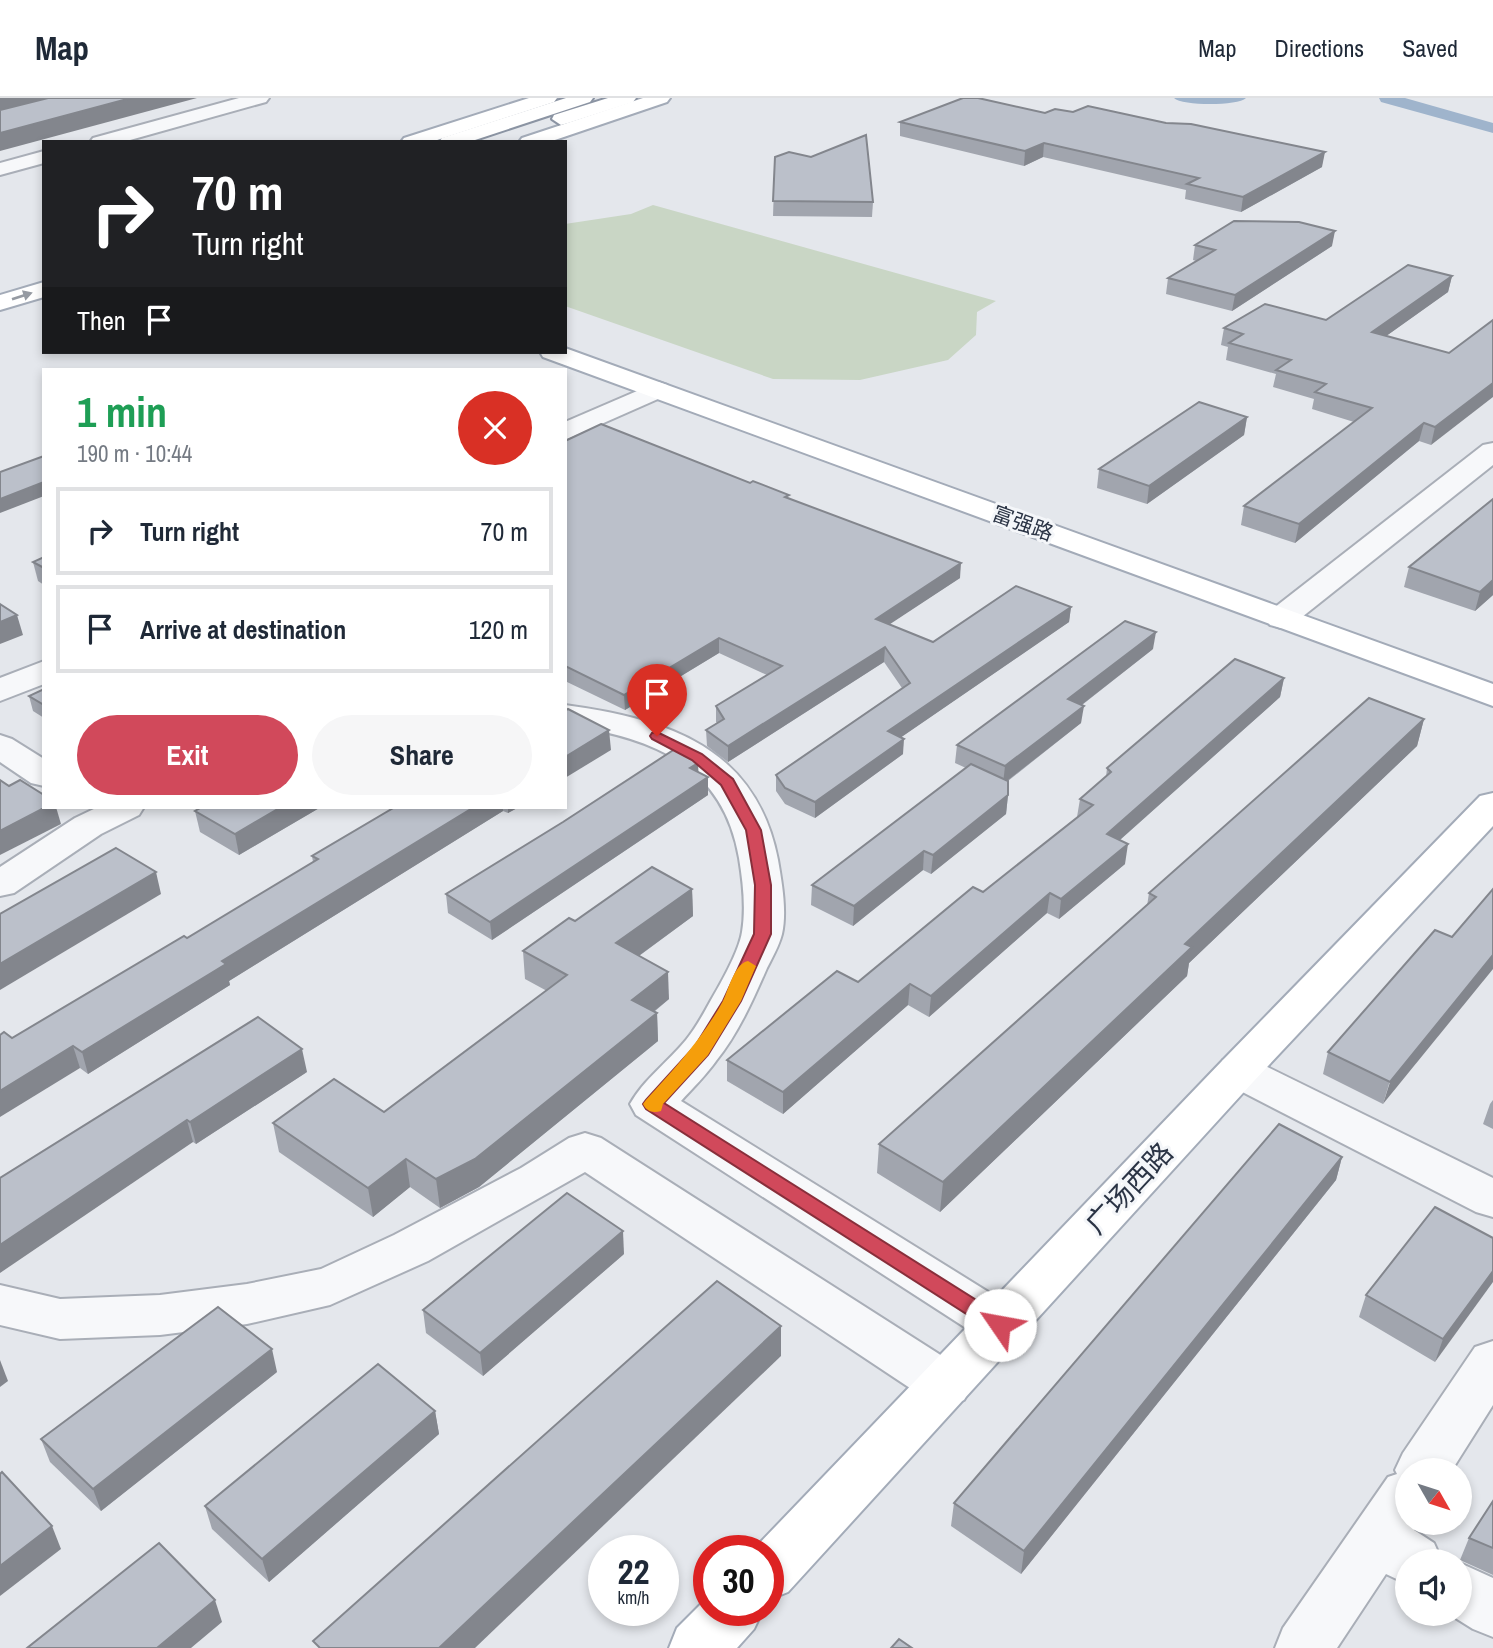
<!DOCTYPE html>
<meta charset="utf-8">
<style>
body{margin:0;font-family:"Archivo Narrow","Noto Sans SC",sans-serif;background:#f6f6f7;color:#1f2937;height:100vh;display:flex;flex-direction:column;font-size:26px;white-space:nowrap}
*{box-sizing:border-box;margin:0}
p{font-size:23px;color:#747a83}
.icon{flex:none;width:38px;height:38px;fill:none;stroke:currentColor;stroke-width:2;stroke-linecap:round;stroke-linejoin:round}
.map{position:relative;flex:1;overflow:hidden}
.side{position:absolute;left:42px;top:270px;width:525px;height:441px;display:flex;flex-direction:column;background:#fff;border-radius:0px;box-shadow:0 4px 10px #0003}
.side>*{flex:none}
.top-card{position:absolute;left:42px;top:42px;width:525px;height:214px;border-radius:0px;box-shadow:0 4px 10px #0003;background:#202124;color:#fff;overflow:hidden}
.needle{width:46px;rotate:129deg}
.tools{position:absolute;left:1395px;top:1360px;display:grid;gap:14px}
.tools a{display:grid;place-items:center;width:77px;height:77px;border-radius:50%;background:#fff;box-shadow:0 4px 10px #0003;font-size:35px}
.speed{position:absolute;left:588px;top:1437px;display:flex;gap:14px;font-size:35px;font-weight:700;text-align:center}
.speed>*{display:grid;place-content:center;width:91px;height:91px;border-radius:50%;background:#fff;box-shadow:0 4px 10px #0003;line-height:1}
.speed small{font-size:18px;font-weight:400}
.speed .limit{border:10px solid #d22;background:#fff;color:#111}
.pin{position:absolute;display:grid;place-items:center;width:60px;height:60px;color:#fff;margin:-72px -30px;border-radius:50% 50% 50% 0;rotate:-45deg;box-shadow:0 0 7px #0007}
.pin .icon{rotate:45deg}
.me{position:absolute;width:77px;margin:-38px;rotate:303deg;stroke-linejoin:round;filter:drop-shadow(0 0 5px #0008)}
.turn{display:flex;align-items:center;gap:24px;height:147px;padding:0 35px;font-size:32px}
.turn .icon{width:91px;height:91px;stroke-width:2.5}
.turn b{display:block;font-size:49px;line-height:60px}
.then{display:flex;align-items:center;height:66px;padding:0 35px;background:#0003;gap:14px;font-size:26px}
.round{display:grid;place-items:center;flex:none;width:74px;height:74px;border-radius:37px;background:#f6f6f7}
.head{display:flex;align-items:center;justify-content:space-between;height:119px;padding:0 35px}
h1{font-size:42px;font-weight:800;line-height:52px;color:#1e9e55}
.cta{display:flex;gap:14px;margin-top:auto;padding:14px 35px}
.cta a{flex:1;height:80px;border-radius:42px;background:#d1495b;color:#fff;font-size:28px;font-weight:800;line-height:80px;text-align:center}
.cta a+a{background:#f6f6f7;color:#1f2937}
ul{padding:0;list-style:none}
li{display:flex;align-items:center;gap:21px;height:88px;margin:0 14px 10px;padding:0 21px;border:4px solid #e0e1e3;border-radius:0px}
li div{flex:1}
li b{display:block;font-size:26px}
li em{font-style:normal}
header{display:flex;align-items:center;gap:42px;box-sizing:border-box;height:98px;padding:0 35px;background:#fff;border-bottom:2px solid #e0e1e3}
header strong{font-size:33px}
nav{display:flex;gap:38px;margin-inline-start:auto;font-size:24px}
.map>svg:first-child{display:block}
.green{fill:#c9d6c5}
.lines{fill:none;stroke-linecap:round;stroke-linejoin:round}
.canal{fill:#9fb4cc;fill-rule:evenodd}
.minor-casing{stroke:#a9aeb7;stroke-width:4}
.major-casing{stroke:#a3abb8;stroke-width:4}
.highway-casing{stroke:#8b94a3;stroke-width:4}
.minor{fill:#f7f8fa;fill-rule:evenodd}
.major{fill:#fff;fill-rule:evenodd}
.highway{fill:#fff;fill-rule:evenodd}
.wall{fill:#a1a5ae}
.shaded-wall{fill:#83868d}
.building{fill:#bbc0ca;stroke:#83868d;stroke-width:2}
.oneway{fill:#959aa2}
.route{fill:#d1495b;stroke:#882f3b;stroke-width:2}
.slow{fill:#f59e0b}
.labels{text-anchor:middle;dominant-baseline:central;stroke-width:6;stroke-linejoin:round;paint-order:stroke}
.far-street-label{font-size:21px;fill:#2b3445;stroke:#f4f6f9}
.near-street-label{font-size:28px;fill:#2b3445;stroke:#f4f6f9}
</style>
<header>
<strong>Map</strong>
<nav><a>Map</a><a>Directions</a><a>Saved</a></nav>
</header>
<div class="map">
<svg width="1493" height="1550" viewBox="0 0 1493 1550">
<rect width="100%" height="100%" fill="#e4e7ec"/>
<polygon class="green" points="653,107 996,203 977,214 976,237 948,262 860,282 773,281 565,208 565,126 631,116"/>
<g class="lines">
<g class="canal">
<path d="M1174,0H1246C1238,8 1182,8 1174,0Z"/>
<polygon points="1379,0 1405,0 1493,25 1493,35 1381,4"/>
</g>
<defs>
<g id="minor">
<polygon points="239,0 269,0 266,4 123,44 90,44 93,40"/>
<polygon points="44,53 44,65 0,77 0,65"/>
<polygon points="658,284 667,287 671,292 667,297 565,342 565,324"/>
<polygon points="1493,345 1493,367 1292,527 1281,530 1270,527 1265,520 1270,513 1483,347"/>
<polygon points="44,563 44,586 0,603 0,580"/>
<path d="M565,607C668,621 756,649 778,762C782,785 787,814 782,836C779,848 772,860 767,870C753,902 738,936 716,963C706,977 693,990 681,1003L1019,1213L1026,1227L1019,1241L1001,1247L983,1241L636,1017L630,1006C644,981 668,964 686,942C695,931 704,915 711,902C721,885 739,853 742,834C746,810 743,784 739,760C723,666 651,639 565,627Z"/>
<polygon points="0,637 12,641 44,661 44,688 31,685 0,664"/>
<polygon points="98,709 144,709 139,717 101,736 14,795 0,798 0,769 75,720"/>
<polygon points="1238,958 1253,962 1493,1080 1493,1119 1476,1114 1223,984 1216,973 1223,962"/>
<polygon points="585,1035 601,1040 964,1272 972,1287 964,1302 946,1309 928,1302 585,1074 428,1163 330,1207 247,1226 160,1237 60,1241 0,1227 0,1187 60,1201 160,1197 247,1186 321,1171 394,1137 521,1070 569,1040"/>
<polygon points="1493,1243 1493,1307 1452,1372 1407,1372 1407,1424 1419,1424 1414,1432 1434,1445 1442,1463 1407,1463 1407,1486 1386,1476 1337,1550 1275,1550 1283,1530 1388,1379 1397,1376 1395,1372 1403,1355 1475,1249"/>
<polygon points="1460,1465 1493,1480 1493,1539 1473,1531 1449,1516 1460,1516"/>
</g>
<g id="major">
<polygon points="529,0 557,0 554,4 431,44 401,44 404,40"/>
<polygon points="643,0 670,0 667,4 549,44 519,44 522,40"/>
<polygon points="44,184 44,199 0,212 0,197"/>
<polygon points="565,250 1493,586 1493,608 543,259 540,254 565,254"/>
<polygon points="1493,695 1493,728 1253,984 788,1494 768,1502 768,1452 753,1452 1223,962 1480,698"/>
<polygon points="709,1498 709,1512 763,1512 754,1531 737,1550 669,1550 677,1530"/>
</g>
<g id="highway">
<polygon points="566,0 593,0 590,4 469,44 439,44 442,40"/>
<polygon points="608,0 636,0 633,4 568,25 561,27 552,21 554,17"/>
</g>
</defs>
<use href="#minor" class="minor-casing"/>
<use href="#major" class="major-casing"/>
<use href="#highway" class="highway-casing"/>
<use href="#minor" class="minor"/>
<use href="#major" class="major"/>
<use href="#highway" class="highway"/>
</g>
<g class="wall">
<polygon points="1045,15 1322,69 1241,114 1185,101 1186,92 1043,59 1024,68 900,38 900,24"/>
<polygon points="775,59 873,104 872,119 773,118"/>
<polygon points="1195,147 1332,148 1232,213 1166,196 1168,180 1196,163 1193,162"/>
<polygon points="1452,178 1448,194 1386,238 1449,255 1493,222 1431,347 1419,343 1295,445 1241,427 1244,408 1354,324 1312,311 1314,301 1273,289 1276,276 1226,262 1228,249 1221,247 1224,230 1326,222"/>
<polygon points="1247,319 1244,337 1147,406 1097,390 1099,371"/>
<polygon points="565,343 789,401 960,480 889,526 933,544 1071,509 1069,524 901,639 903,656 815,720 785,706 776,693 776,677 902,590 884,564 728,664 707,648 706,632 717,625 716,624 716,608 767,577 719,555 625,612 565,583"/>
<polygon points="44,459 44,487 38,483 33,464"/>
<polygon points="1409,469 1493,497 1475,513 1404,489"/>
<polygon points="1153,551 1082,607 1081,625 1008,683 1008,697 1006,716 931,776 923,772 853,828 811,807 812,787 966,670 955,665 957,647"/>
<polygon points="1284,580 1280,599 1120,742 1125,766 1059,821 1047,815 929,919 908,907 783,1016 727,983 727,962 858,884 983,794 1077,719 1080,701 1106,679 1107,670"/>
<polygon points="44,591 44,620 33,613 29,598"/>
<polygon points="1424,621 1417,648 1189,865 1187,878 940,1114 877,1075 879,1046 1147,808 1149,795"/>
<polygon points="698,665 698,675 708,679 708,697 492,842 448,815 446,796"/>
<polygon points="202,709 321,709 239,757 200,734 195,713"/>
<polygon points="395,709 519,709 508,715 503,713 229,883 230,887 88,976 80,970 12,940 187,840 313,764 312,758"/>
<polygon points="692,791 693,818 639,858 669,901 654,914 657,915 658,943 479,1089 440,1110 410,1089 373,1119 279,1054 273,1025 384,1014 547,893 525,881 523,853 575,823"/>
<polygon points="1435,832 1383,1006 1323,976 1328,954"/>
<polygon points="307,974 196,1046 193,1044 0,1080"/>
<polygon points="1493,1002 1493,1031 1483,1026 1490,1006"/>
<polygon points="1342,1059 1336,1082 1021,1476 951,1428 954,1405"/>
<polygon points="1493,1140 1435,1264 1359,1219 1366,1197"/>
<polygon points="624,1156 483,1278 426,1235 423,1212"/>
<polygon points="277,1274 101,1413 50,1364 41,1341"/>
<polygon points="435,1313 439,1336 269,1484 212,1431 205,1408"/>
<polygon points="1493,1403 1493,1477 1460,1462 1469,1440"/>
</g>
<g class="shaded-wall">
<polygon points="0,0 53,0 0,14"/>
<polygon points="131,0 197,0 0,53 0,35"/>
<polygon points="1044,45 1043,59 1024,68 1025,53"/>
<polygon points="1325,54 1322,69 1241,114 1243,99"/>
<polygon points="1335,133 1332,148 1232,213 1235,197"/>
<polygon points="1452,178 1448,194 1368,251 1372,234"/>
<polygon points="1493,285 1493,299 1431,347 1435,329"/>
<polygon points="1247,319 1244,337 1147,406 1149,388"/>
<polygon points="1424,325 1419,343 1295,445 1299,426"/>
<polygon points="44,384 44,398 0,415 0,401"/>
<polygon points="961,465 960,480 875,536 876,521"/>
<polygon points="1493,482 1493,497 1475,513 1480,494"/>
<polygon points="1071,509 1069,524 887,649 888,633"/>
<polygon points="17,517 23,537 0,546 0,524"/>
<polygon points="1156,534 1153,551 1066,619 1068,601"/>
<polygon points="719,540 719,555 625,612 624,597"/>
<polygon points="885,549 884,564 728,664 728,648"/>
<polygon points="1284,580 1280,599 1104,756 1107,736"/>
<polygon points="1084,608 1081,625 1003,686 1005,668"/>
<polygon points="1424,621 1417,648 1189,865 1187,878 940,1114 943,1084 1185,846"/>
<polygon points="609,632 611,652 565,680 565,659"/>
<polygon points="904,641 903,656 815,720 815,704"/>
<polygon points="698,665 699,683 690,670"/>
<polygon points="708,679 708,697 492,842 490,824"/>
<polygon points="1008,697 1006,716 931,776 933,757"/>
<polygon points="46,709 56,709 61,726 0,757 0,733"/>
<polygon points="281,709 321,709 239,757 235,736"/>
<polygon points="474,709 503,709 503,713 229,883 230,887 88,976 82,954 222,863"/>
<polygon points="508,709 519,709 508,715"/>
<polygon points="1128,746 1125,766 1059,821 1061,801"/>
<polygon points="924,753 923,772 853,828 854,808"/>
<polygon points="156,774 161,796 0,892 0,866"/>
<polygon points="692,791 693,818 618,873 616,845"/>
<polygon points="1050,795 1047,815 929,919 931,898"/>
<polygon points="1493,857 1493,871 1383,1006 1390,984"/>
<polygon points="668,874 669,901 633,930 632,902"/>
<polygon points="910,886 908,907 783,1016 783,994"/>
<polygon points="657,915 658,943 479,1089 440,1110 436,1081"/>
<polygon points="73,948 80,970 0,1019 0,993"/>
<polygon points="302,951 307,974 196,1046 190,1024"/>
<polygon points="187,1022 193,1044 0,1175 0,1147"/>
<polygon points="1342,1059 1336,1082 1021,1476 1024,1453"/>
<polygon points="406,1061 410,1089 373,1119 368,1090"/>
<polygon points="623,1133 624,1156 483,1278 480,1255"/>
<polygon points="1493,1173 1493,1184 1435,1264 1443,1241"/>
<polygon points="781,1228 781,1258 475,1550 439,1550"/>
<polygon points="272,1251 277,1274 101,1413 93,1391"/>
<polygon points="0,1262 8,1283 0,1289"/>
<polygon points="435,1313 439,1336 269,1484 262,1461"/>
<polygon points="52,1428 61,1451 0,1498 0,1468"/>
<polygon points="215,1502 222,1524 191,1550 157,1550"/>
</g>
<g class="building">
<polygon points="48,0 131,0 0,35 0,12"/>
<polygon points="963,0 978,0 1045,15 1055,11 1073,14 1088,8 1166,25 1191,26 1325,54 1243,99 1187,86 1199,80 1044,45 1025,53 900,24"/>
<polygon points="866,37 873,104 773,103 775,59 789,54 811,59"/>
<polygon points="1234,123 1299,124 1335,133 1235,197 1168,180 1215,152 1195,147"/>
<polygon points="1408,167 1452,178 1372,234 1449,255 1493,222 1493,285 1435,329 1424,325 1299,426 1244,408 1372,310 1315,294 1326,286 1276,272 1291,262 1229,245 1243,236 1224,230 1265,206 1326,222"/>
<polygon points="1199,304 1247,319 1149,388 1099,371"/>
<polygon points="601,326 750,385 753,383 789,397 785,399 961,465 876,521 933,544 1016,488 1071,509 888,633 904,641 815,704 785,690 776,677 910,585 885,549 728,648 706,632 724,621 716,608 782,568 719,540 624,597 565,568 565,343"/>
<polygon points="44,358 44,384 0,401 0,374"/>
<polygon points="1493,401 1493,482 1480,494 1409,469"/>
<polygon points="44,459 44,470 33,464"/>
<polygon points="0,506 17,517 0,524"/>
<polygon points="1125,523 1156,534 1068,601 1084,608 1005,668 957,647"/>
<polygon points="1235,561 1284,580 1107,736 1128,746 1061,801 1050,795 931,898 910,886 783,994 727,962 837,873 858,884 973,789 983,794 1093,707 1080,701 1111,674 1107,670"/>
<polygon points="44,591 44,607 29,598"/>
<polygon points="1369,600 1424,621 1185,846 1192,849 943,1084 879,1046 1156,799 1149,795"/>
<polygon points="568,611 609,632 565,659 565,613"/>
<polygon points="678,649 698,665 690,670 708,679 490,824 446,796 563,724"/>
<polygon points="971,666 1008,683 1008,697 933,757 924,753 854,808 812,787"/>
<polygon points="0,682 9,688 20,682 44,697 44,709 46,709 0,733"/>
<polygon points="202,709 281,709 235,736 195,713"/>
<polygon points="395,709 474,709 222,863 226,866 82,954 73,948 0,993 0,937 4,934 12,940 184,838 187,840 318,761 312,758"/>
<polygon points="116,750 156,774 0,866 0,816"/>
<polygon points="652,769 692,791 616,845 668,874 632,902 657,915 475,1061 436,1081 406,1061 368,1090 273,1025 334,981 384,1014 567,877 523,853 569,820 575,823"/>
<polygon points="1493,791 1493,857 1390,984 1328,954 1435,832 1452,839"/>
<polygon points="258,919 302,951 190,1024 187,1022 0,1147 0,1080"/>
<polygon points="1279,1026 1342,1059 1024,1453 954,1405"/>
<polygon points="567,1095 623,1133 480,1255 423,1212"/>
<polygon points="1435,1109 1493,1140 1493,1173 1443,1241 1366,1197"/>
<polygon points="717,1183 781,1228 439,1550 320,1550 313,1543"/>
<polygon points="218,1209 272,1251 93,1391 41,1341"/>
<polygon points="378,1266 435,1313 262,1461 205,1408"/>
<polygon points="2,1374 52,1428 0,1468 0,1376"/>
<polygon points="1493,1403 1493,1450 1469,1440"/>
<polygon points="159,1445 215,1502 157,1550 27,1550"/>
<polygon points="899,1541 912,1550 891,1550"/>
</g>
<defs><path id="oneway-solid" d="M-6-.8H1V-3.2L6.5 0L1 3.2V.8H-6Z" transform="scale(1.75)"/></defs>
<use class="oneway" href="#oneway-solid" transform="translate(22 198) rotate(-18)"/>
<polygon class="route" points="657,634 702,656 733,681 761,732 771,787 771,836 741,903 708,957 664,1005 1008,1222 1011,1227 1008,1233 1000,1236 993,1233 646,1011 643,1006 646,1002 695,948 723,903 754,836 755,787 746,732 721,687 692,662 652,641 650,638 652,635"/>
<path class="slow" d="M748,863L756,868L741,903L708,957L663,1006L661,1013C653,1015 647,1014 643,1006L646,1002C675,970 702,941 723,903C729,891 734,866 748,863Z"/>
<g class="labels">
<g class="far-street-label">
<text transform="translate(1023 425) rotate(20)">富强路</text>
</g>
<g class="near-street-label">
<text transform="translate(1129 1090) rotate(-47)">广场西路</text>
</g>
</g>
</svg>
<div class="tools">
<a><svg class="needle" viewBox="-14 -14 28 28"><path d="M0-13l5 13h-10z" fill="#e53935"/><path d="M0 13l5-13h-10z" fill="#747a83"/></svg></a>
<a><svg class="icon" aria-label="sound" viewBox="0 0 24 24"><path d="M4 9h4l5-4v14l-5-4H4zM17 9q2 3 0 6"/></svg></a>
</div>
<div class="speed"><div>22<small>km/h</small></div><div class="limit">30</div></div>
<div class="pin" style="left:657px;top:638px;background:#d93025"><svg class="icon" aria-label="arrive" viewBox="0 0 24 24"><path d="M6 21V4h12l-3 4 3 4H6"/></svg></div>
<svg class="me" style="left:1000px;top:1227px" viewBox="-20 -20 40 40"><circle r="19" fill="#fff"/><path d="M0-13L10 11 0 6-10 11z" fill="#d1495b"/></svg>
<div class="top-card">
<div class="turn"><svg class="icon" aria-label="right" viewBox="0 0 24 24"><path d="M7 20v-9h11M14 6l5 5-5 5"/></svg><div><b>70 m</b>Turn right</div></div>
<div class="then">Then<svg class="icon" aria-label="arrive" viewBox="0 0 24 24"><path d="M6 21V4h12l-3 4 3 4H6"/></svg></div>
</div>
<section class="side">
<div class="head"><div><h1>1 min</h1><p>190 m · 10:44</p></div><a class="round" style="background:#d93025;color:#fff"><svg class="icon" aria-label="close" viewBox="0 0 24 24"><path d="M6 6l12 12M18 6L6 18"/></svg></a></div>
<ul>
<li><svg class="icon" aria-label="right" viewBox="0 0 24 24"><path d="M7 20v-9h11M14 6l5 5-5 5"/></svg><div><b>Turn right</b></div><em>70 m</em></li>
<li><svg class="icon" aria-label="arrive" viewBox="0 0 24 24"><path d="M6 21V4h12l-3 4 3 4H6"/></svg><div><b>Arrive at destination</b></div><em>120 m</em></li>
</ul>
<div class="cta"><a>Exit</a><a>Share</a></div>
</section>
</div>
